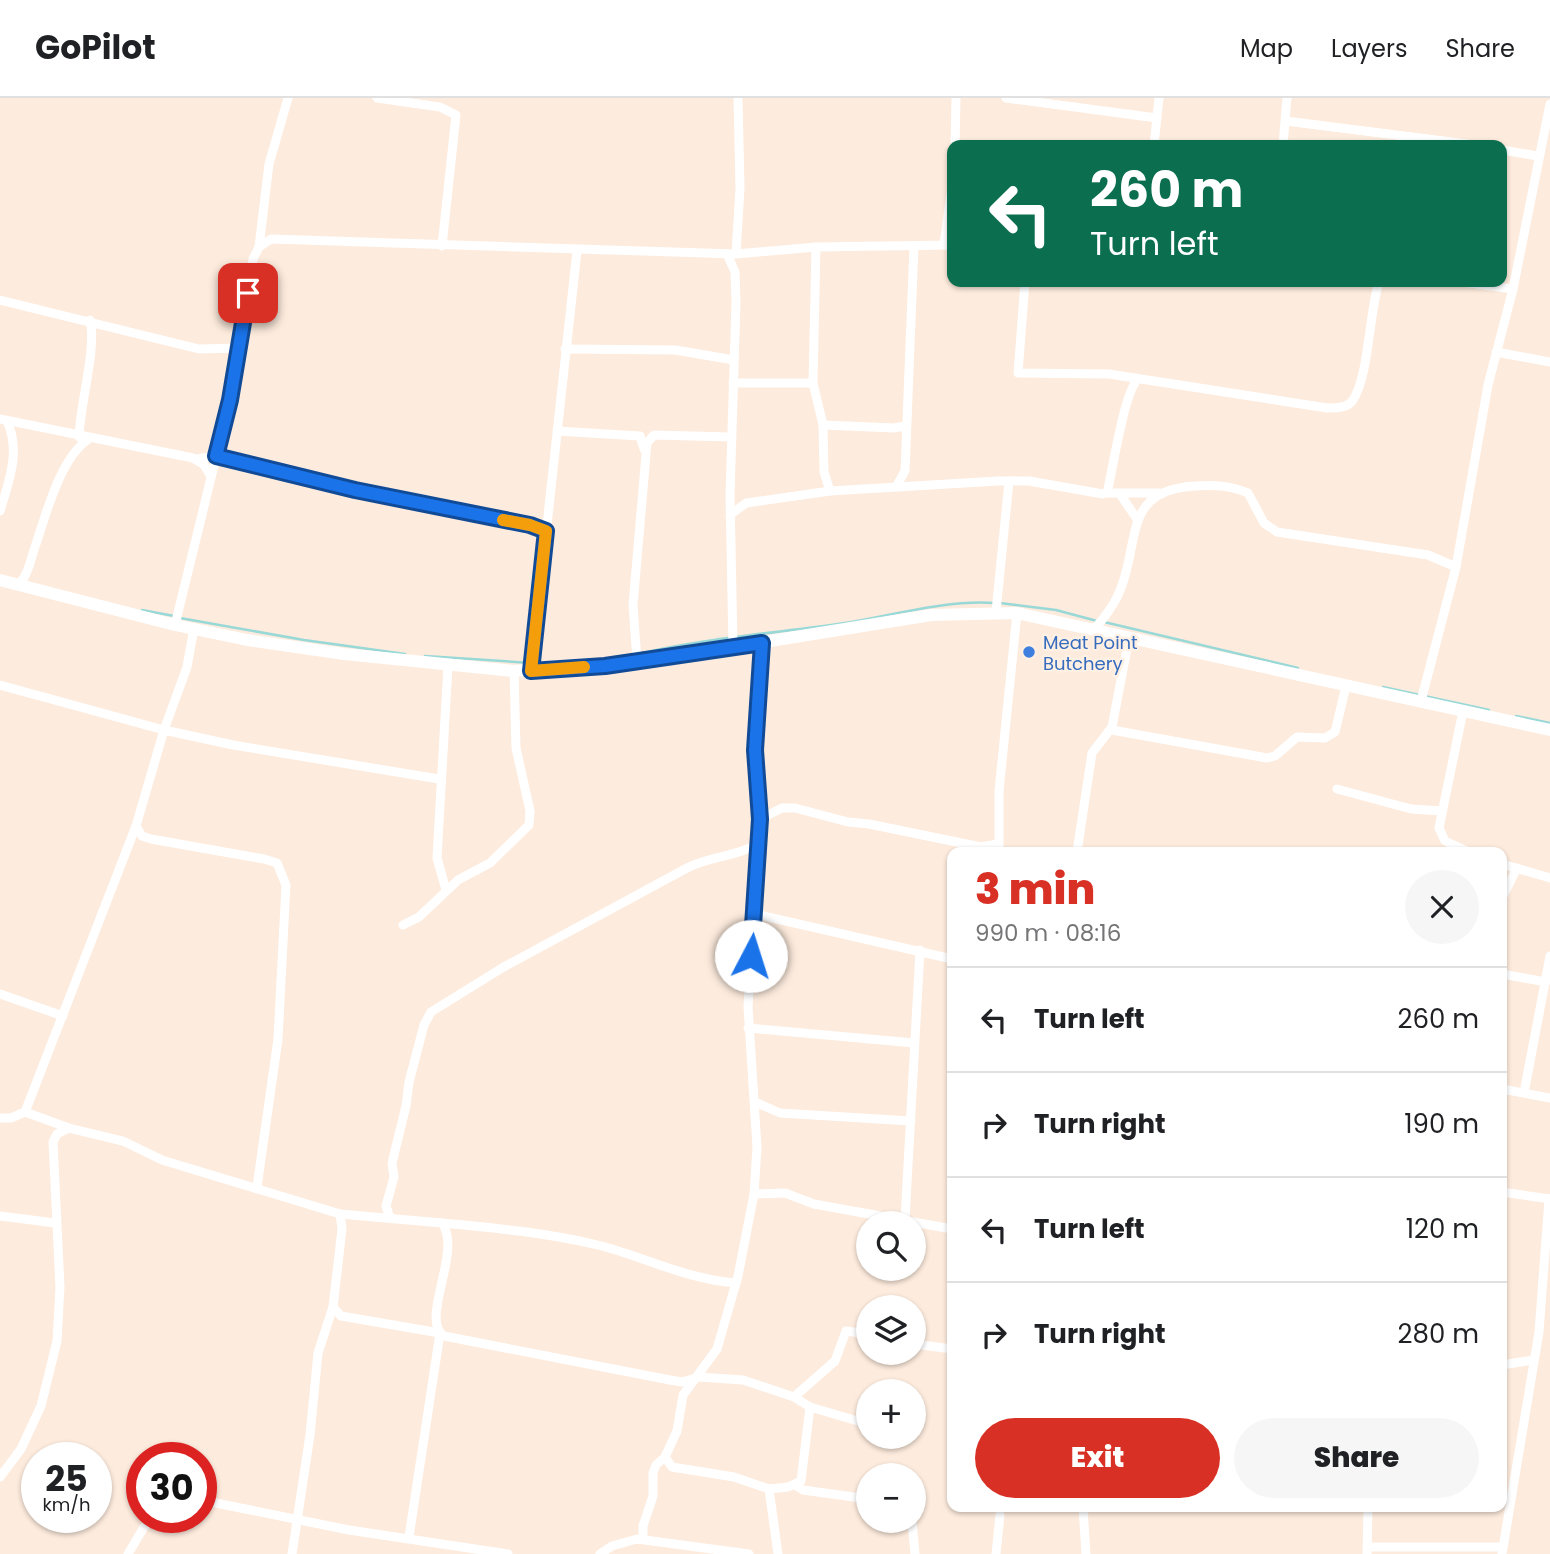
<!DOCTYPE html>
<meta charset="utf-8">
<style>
body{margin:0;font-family:Poppins,sans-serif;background:#f6f6f6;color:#202124;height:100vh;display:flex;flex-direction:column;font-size:26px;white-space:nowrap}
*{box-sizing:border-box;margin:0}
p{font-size:23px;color:#757577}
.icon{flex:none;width:38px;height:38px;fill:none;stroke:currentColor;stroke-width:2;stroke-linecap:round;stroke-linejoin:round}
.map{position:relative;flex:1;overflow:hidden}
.details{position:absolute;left:947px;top:749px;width:560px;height:665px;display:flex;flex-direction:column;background:#fff;border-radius:14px;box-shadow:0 2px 5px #0004}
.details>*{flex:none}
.banner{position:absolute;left:947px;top:42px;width:560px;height:147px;border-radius:14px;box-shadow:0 2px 5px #0004;background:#0b6e4f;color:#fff;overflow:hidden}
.tools{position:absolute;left:856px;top:1113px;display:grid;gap:14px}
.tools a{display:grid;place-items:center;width:70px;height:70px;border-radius:50%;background:#fff;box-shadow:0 2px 5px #0004;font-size:35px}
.speed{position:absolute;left:21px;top:1344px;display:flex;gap:14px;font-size:35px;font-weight:700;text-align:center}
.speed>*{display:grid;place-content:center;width:91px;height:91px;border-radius:50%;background:#fff;box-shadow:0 2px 5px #0004;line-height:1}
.speed small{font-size:18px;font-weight:400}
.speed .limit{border:10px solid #d22;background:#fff;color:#111}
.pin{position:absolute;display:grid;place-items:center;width:60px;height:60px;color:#fff;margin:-30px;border-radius:14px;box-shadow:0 4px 10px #0006}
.me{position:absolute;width:77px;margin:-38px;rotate:5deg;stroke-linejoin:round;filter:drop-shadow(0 0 5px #0008)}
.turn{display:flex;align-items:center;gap:24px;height:147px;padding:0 28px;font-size:32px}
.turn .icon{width:91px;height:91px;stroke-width:2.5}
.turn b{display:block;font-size:49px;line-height:60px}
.round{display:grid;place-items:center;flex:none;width:74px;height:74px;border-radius:37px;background:#f6f6f6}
.head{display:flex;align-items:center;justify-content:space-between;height:119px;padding:0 28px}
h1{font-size:42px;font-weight:800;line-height:52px;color:#d93025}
.cta{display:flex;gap:14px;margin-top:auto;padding:14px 28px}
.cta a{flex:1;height:80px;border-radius:42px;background:#d93025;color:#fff;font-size:28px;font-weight:800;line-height:80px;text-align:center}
.cta a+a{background:#f6f6f6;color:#202124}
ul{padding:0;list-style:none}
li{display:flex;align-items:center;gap:21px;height:105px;padding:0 28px;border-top:2px solid #e0e0e0}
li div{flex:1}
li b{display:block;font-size:26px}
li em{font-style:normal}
header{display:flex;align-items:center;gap:42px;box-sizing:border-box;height:98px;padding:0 35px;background:#fff;border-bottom:2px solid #e0e0e0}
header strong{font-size:33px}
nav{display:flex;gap:38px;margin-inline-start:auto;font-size:24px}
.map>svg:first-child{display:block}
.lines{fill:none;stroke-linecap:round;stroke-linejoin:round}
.stream{stroke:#98d8d7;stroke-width:2.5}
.street{stroke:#fff;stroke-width:9}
.secondary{stroke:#fff;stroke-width:12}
.route-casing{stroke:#114b97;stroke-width:18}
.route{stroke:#1a73e8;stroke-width:12}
.slow{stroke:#f59e0b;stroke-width:12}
.shop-dot{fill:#3f7fe0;stroke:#fff0e4;stroke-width:2.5}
.labels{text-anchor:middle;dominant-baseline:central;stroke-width:5;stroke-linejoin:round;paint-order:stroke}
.shop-label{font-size:18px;fill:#366cbe;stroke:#fff0e4;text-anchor:start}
</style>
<header>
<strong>GoPilot</strong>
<nav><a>Map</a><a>Layers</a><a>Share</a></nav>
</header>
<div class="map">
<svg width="1550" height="1456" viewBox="0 0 1550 1456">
<rect width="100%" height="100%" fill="#fdebdd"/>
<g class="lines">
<g class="stream">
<polyline points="1000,505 1056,512 1097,523"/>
<polyline points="142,512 174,518"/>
<polyline points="180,520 304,542 405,556"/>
<polyline points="1104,524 1298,570"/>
<path d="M638,556C706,540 776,535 845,525C894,517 944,502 994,505"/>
<polyline points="425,558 531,565"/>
<polyline points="1383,589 1489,612"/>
<polyline points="1516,618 1550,625"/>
</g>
<g class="street">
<polyline points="377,0 440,9 456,17 442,148"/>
<polyline points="1006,0 1157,20"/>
<polyline points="1286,23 1475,47"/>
<polyline points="955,47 956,0"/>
<polyline points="1154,47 1159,0"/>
<polyline points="1283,47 1287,0"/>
<polyline points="1502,52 1538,58"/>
<polyline points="944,147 952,88"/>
<polyline points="259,149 269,66 288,0"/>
<polyline points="816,149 813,285 823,327 824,374 830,393"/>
<polyline points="727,156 735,174 736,205 730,397 733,549"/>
<polyline points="736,156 740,90 738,0"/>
<path d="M1025,184L1018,275L1109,276L1327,310C1336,310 1348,310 1353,302C1369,278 1369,214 1379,184"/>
<polyline points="1462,184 1513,191"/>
<polyline points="0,202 199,251 239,250"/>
<polyline points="565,251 675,252 734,262"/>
<polyline points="1496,254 1550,264"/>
<polyline points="733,285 813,285"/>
<polyline points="0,321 193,360 204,367 211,378"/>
<polyline points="823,327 894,330 905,328"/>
<polyline points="557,333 640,338 644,351"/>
<path d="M79,339C80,305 97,250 90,222"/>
<polyline points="197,361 216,358 355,392 530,427 546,434"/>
<polyline points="897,387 905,373 914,148"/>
<polyline points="1107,395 1159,395"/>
<polyline points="1120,396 1137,421"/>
<path d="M0,413C9,383 21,353 7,323"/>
<path d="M730,417L746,405L830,393L998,383H1029L1103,396L1107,395C1113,371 1124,294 1138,281"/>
<path d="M19,486C29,476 31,459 36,446C46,416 61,358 89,341"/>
<polyline points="996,514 1009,383"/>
<polyline points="175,527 230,302 253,161 259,149 271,141 736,156 816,149 952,147"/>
<polyline points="194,530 187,569 164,632 136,728 142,738 151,741 264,761 277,765 286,787 278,941 257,1089"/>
<path d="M1094,531C1104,521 1116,504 1121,490C1140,442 1123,392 1195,388C1214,387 1229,387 1248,395L1264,425L1277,434L1428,457L1456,469"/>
<polyline points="762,545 755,652 760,721 748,909 757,1049 754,1096 738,1178 717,1251 683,1297 677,1333 665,1359 672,1369 734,1379 769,1391 778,1456"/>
<polyline points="637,563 633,507 647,345 654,337 731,339"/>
<polyline points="531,573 577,153"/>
<polyline points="0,587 164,632 233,647 439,681"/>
<polyline points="1421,603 1456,469 1488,287 1513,191 1550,6"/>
<polyline points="1463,613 1439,730 1445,743 1469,754"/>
<polyline points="1112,632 1267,660 1275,658 1297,639 1325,640 1335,634 1346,588"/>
<polyline points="1337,691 1411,711 1442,713"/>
<polyline points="760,721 782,710 795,710 848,724 869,726 981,749 998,746"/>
<polyline points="999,754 999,693 1017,515"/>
<polyline points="1077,754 1092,655 1112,629 1129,540"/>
<polyline points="1502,766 1550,780"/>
<polyline points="446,792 437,760 448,568"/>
<polyline points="1502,800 1517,770"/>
<polyline points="755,816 952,861"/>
<polyline points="403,827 419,819 458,782 490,765 529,727 530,713 516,650 514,573"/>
<polyline points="1502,876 1546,884"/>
<polyline points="0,896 63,918"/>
<polyline points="748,930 914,945"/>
<polyline points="1502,991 1550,1000"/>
<polyline points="1524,995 1550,858"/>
<polyline points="755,1004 780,1015 911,1023"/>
<polyline points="25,1014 69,1030"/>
<polyline points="0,1020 11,1020 25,1014 136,728"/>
<polyline points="1502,1094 1550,1101"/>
<polyline points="754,1096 785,1095 814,1106 952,1131"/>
<polyline points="0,1118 55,1125"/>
<path d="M390,1120L386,1108L394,1079L392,1065L406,1008L409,984L424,927L431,914L502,870L687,770C710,758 737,759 759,745"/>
<polyline points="905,1121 920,852"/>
<path d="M442,1125C497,1130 549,1135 602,1148C649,1161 687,1181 736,1185"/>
<polyline points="333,1209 341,1218 440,1235 409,1439"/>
<polyline points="914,1246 952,1251"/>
<polyline points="1502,1267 1533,1262"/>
<polyline points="794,1299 810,1309 868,1326"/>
<path d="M0,1379L21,1351L41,1308L57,1243L60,1189L53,1044L57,1036L69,1030L123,1043L162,1062L340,1116L442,1125C463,1153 419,1222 444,1238L670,1282L682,1284L699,1279L743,1282L794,1299L835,1263L846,1233L868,1236"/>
<polyline points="795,1387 803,1392 868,1401"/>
<polyline points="769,1391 788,1389 801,1383 810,1309"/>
<polyline points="201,1402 349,1432 508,1456"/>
<polyline points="1083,1409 1086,1456"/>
<polyline points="912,1423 915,1456"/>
<polyline points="643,1441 643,1428 653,1398 653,1375 656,1367 665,1359"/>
<polyline points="1367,1449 1503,1449"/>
<polyline points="128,1456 144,1429 155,1419"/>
<polyline points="292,1456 310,1337 318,1255 333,1209 342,1131 340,1116"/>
<polyline points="600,1456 612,1448 637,1441 749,1456"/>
<polyline points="996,1456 1000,1417"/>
<polyline points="1367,1456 1368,1409"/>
<polyline points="1502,1456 1539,1234 1549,1101"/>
</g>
<polyline class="secondary" points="0,482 175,527 247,542 344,556 514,573 653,562 931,517 1017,515 1550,632"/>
</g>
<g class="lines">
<defs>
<polyline id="route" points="248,195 230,302 216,358 355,392 530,427 546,433 531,573 605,568 762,545 755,652 760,721 751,858"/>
</defs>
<use href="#route" class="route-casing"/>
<use href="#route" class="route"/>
<polyline class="slow" points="503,422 530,427 546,433 531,573 584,569"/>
</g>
<circle class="shop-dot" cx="1029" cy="554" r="7"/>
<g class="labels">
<g class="shop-label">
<text x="1043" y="544">Meat Point<tspan x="1043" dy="21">Butchery</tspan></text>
</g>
</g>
</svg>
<div class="tools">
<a><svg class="icon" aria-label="search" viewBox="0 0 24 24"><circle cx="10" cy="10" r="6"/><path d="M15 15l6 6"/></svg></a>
<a><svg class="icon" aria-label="layers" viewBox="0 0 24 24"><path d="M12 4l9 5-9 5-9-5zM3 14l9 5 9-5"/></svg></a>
<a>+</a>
<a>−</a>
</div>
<div class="speed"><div>25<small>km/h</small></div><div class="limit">30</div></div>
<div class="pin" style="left:248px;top:195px;background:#d93025"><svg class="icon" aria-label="arrive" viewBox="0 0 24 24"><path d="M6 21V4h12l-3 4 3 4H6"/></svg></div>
<svg class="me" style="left:751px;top:858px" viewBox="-20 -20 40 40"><circle r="19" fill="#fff"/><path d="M0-13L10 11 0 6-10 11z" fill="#1a73e8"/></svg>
<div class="banner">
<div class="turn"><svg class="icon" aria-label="left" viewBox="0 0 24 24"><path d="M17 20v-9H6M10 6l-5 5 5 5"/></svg><div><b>260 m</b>Turn left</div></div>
</div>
<section class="details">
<div class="head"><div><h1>3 min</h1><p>990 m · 08:16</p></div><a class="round"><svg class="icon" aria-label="close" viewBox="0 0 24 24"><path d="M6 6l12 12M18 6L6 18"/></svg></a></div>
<ul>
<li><svg class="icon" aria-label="left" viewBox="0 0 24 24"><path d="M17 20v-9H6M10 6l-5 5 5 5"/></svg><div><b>Turn left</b></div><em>260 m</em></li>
<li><svg class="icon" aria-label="right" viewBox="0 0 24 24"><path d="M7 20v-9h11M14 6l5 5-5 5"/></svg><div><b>Turn right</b></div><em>190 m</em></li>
<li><svg class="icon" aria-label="left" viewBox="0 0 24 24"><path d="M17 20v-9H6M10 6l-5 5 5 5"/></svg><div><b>Turn left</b></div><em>120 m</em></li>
<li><svg class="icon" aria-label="right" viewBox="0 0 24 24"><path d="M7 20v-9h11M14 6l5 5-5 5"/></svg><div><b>Turn right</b></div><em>280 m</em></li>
</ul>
<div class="cta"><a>Exit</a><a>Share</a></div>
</section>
</div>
